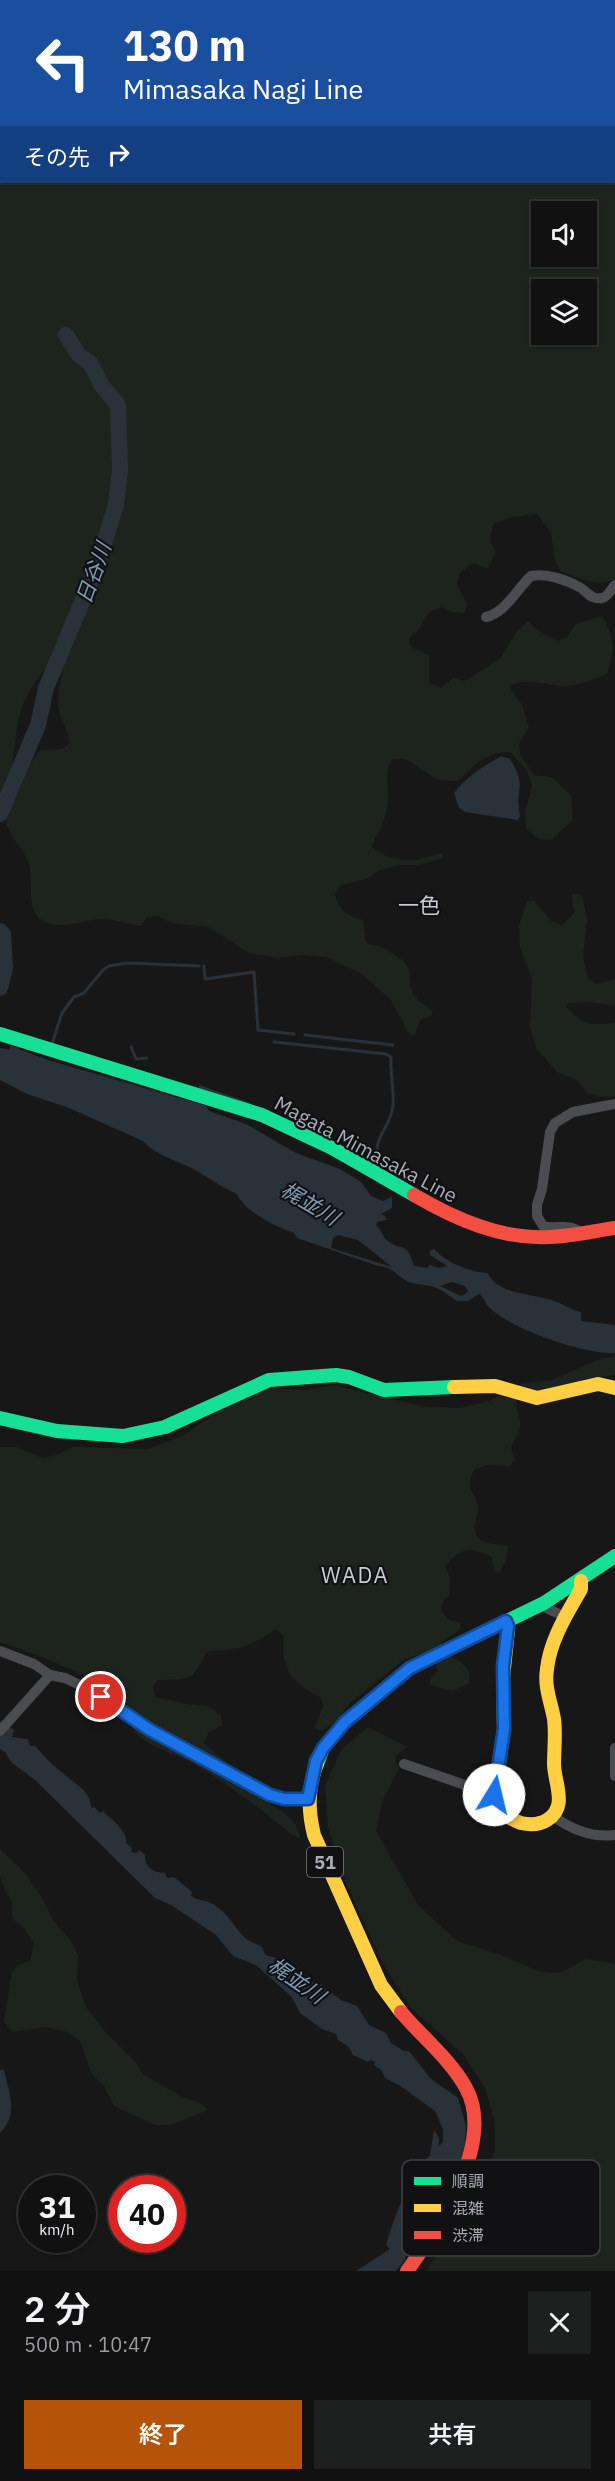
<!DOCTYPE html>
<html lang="ja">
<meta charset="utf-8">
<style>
body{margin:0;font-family:"IBM Plex Sans","Noto Sans JP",sans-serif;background:#1e1f1f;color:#f1f3f6;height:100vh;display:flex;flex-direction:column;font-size:22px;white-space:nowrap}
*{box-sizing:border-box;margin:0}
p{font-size:20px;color:#9c9d9f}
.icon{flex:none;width:33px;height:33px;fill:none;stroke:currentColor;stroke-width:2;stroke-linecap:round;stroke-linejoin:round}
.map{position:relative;height:2271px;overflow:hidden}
.details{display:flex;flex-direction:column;background:#111;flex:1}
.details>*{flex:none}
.top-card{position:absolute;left:0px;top:0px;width:615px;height:183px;box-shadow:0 2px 4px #0004,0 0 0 2px #303131;background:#1a4fa0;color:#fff;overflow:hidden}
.buttons{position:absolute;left:531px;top:201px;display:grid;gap:12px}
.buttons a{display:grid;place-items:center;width:66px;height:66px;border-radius:0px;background:#111;box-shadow:0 2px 4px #0004,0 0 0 2px #303131;font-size:30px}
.speed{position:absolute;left:18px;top:2175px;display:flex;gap:12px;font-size:30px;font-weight:700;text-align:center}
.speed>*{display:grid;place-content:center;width:78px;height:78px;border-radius:50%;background:#111;box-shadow:0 2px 4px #0004,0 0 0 2px #303131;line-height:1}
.speed small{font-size:15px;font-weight:400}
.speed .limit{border:9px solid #d22;background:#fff;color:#111}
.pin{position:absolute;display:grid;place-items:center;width:51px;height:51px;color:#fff;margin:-26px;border:3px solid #fff;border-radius:50%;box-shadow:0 2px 6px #0007}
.me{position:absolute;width:66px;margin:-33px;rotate:9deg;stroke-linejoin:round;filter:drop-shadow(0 0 4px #0008)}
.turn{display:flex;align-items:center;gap:21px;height:126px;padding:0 24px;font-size:27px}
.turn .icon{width:78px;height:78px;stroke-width:2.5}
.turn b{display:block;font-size:42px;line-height:51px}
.then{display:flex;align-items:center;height:57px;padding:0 24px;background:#0003;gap:12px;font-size:22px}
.round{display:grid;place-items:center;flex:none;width:63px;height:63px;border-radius:0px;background:#1e1f1f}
.overview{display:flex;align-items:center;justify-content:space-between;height:102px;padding:0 24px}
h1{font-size:36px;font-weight:600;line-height:45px}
.action{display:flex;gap:12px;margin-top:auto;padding:12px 24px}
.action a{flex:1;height:69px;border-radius:0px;background:#b45309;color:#fff;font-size:24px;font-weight:600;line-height:69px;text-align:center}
.action a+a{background:#1e1f1f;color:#f1f3f6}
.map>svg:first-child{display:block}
.green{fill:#1d241e;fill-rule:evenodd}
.water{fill:#2a3239;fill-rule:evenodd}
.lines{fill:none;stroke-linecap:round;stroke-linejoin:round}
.stream{stroke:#2a3239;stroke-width:3}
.river{stroke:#2a3239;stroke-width:16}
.street{stroke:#4b4c50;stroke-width:10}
.fast{stroke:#16e098;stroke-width:14}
.slow{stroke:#ffcf43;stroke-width:14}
.jam{stroke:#f24e42;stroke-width:14}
.route-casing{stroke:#114b97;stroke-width:15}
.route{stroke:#1a73e8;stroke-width:10}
.labels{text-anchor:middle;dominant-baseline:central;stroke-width:4.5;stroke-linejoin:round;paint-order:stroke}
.shield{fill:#111113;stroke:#7b7e86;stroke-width:1.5}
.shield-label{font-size:18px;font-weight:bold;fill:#a8adb8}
.street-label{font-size:20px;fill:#a8adb8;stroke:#111113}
.water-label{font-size:21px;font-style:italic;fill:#7f9bb3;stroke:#111113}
.neighbourhood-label{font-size:21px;fill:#c9ccd4;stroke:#111113}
.quarter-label{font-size:22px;letter-spacing:1.5px;fill:#c9ccd4;stroke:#111113}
.key{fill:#111113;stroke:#3e4045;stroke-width:1.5}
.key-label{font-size:16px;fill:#a8adb8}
</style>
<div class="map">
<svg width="615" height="2271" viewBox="0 0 615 2271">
<rect width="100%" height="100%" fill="#171717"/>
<g class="green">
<path d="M0,0H615V579C598,588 576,577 560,571L554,557L551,532L537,514L513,517L493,524L490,541L496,552L487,569L473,563L459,574L457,585L467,604L465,613L451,612L442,607L429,612L418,631L409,638L410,646L429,656V683L441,688L453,678L465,681L501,658L516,632L528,621L538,630L557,641L567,637L576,624L602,616C615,637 615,651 607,674C593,680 577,686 561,686C543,685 525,677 509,686L522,705L529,727L519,744L520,754L534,775L552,777L571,796L573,820L551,840L539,839L526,829L525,811L532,786L527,771L510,752C487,751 473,766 458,781L438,780L406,759H393C383,773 389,784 388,801C387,816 379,833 371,846C394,865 415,862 442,853L443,858L418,865H399L378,871L369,878L341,885L335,895C340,911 347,916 363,920L366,943C372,946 378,945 384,948C389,951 398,957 403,961C419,974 396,991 433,1010L431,1016L420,1020L415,1035L409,1034L391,1000L362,974L326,957L302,955L278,958L249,953L208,927L172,923L157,916L147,917L141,926C128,924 113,919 100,919C84,920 61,930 45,922C24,912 34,881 29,863C23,845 1,833 7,810C12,789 28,767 40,750L62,749L69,744C70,731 61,723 59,711C57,696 60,682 63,666L56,658C38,675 20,701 17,727C14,750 13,775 0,795ZM2,2H614V182H2ZM542,212H586V256H542ZM542,290H586V334H542Z"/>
<path d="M572,894L582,895L587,919L583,957L588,978L597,984L615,979V1006L590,1002L568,1003L566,1006C583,1026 590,1025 615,1023V1096L600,1097L587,1093L577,1080L557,1072L536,1048L530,1028L532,979L520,947L519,925L527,901H534L551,921L562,925L574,913Z"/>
<path d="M615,1356V1375L584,1379L557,1390L516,1398C516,1407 519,1414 520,1422C522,1439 504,1441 515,1459L510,1466L486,1465L474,1470C463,1492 478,1493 478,1509C477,1518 472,1529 477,1537C486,1547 497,1542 508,1546L506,1560L499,1573L494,1571L492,1557C469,1546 461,1548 445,1566L450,1578L449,1596L443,1600L441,1611L449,1620L461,1623L460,1630L441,1642L447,1655L460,1661L469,1671V1683L453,1691L430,1685V1680L437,1671L436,1661L420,1654L405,1659L350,1703L336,1721L322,1731L314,1728L323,1707L321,1698C292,1682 280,1671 284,1636L276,1629C251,1647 239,1650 208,1651C201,1658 201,1665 195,1672C187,1682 170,1679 158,1680L153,1686L155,1697L187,1704L208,1706L221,1715L222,1726L209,1732L204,1743C215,1754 228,1762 240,1773C245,1778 245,1788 251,1792C268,1806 298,1813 300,1838L292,1835C260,1808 228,1784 192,1763C174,1753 149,1748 135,1732C128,1725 129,1711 123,1703C106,1679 29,1652 0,1642V1447H16L43,1458L57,1455L73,1447L149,1449L184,1435L228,1405L266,1388L307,1390L334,1385L426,1407L461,1408L489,1401L520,1384L552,1380L595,1361Z"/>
<polygon points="368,1727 407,1747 395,1756 398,1771 382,1802 376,1831 418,1905 457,1941 501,1955 541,1972 561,1973 585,1959 615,1964 615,2271 427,2271 495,2152 495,2123 485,2088 464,2055 411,2008 383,1964 346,1883 328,1828 325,1785 341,1750"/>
<polygon points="0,1849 26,1874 42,1898 53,1920 71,1941 78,1955 77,1981 86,2007 107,2034 136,2062 143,2074 180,2096 202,2104 208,2110 171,2125 155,2125 114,2106 105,2087 91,2073 80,2041 67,2032 46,2027 13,2032 4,2022 12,1971 18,1965 30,1961 34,1944 24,1928 12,1918 12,1901 4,1888 0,1877"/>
</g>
<g class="water">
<path d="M501,756L510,759C528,787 514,789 520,816L518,820L465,812L459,808L454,793C466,777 484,766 501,756Z"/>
<path d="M11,1046L45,1059L206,1106L209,1111L246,1124L296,1153L340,1169L361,1182L371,1196L383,1201L392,1197V1208L381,1214L385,1216L386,1220L377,1222L376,1226C382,1229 382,1237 388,1241C405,1253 406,1240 414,1266L427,1268L430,1265L439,1268L447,1266L430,1255V1251L434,1249C446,1263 470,1272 488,1273C496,1294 532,1294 551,1300C563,1303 570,1310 581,1312V1321L615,1325V1353C588,1355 528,1334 505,1319C500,1316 490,1309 487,1305C484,1300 484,1297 479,1294L468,1301H457C449,1296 442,1289 431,1286C422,1284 415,1285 407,1281C396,1275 391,1266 378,1266L297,1238L294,1233C276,1227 245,1212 237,1194C221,1187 211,1179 197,1171C180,1161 156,1156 143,1141L69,1108L27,1094L0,1080V1048L9,1050ZM338,1235L358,1240L392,1267L331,1248L333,1238ZM452,1282L465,1286L468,1292L461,1296L440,1286Z"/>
<path d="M0,1721L14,1730L12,1737L28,1739L30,1746H35C43,1755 50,1763 59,1770C71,1782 92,1790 91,1808L94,1807L100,1813L103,1811C110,1819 128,1830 126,1843L132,1848L131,1852L137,1853L139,1850L145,1855C144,1867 154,1873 165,1873L167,1878L174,1877L192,1892L191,1896C197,1901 206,1899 216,1906C231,1917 234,1927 245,1938C250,1942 257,1944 262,1947L265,1955L277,1958L282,1964L288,1965L308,1982H317L341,2000L357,2006L369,2025L386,2033L391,2043L404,2051H409L430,2078L458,2098L466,2126L465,2142L462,2158L453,2176L432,2208L421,2214L412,2228L408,2235L405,2260L396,2271H356L390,2249L386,2245C391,2229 395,2214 404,2197C411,2184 421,2175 425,2159L430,2156L434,2130L439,2138V2146L443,2142V2129L435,2111L399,2085L385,2078L381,2070L374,2065L375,2062L370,2060L368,2062L353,2055L349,2047L338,2040L336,2034L322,2029L300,2013L292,1997L256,1965L233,1956L216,1935L171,1905L155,1898L34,1779L12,1763L6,1754L7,1753L0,1749Z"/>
<path d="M0,2070H4C9,2092 19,2115 0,2133Z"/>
</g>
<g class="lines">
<g class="stream">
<polyline points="204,966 205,979 254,972 258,1030 294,1034"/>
<polyline points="305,1035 393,1045"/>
<path d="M274,1042L386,1054L391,1057C390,1073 394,1088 393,1105C391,1131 368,1137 381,1168"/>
<polyline points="52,1044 62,1013 74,997 84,993 103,970 109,966 127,963 199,966"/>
<polyline points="131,1047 136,1059 147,1058"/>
<polyline points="200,1087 249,1104"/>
</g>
<g class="river">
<polyline points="0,814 38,725 46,688 97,566 116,505 120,470 118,405 102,386 91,364 78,354 66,335"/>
<polyline points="0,931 3,934 5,968 0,988"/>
</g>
<g class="street">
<path d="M486,617C505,613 517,589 531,576C547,573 567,580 581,588C588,593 592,600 602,598C608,597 611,589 615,585"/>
<path d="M582,1233C567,1222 559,1230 543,1226L537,1216V1205L542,1189L550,1132L555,1123L573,1112L615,1104"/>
<polyline points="544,1603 548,1609 566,1617"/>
<polyline points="0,1651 34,1664 50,1675 65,1678 88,1689 150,1730 270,1795 284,1799 308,1799"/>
<polyline points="0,1731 50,1675"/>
<polyline points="615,1748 615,1776"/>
<polyline points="404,1764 494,1795"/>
<path d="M553,1816C572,1830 592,1838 615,1835"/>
</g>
<g class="fast">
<polyline points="0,1034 262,1115 332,1148 414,1195"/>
<polyline points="0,1418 57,1431 123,1436 165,1427 269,1380 336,1375 349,1377 384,1390 454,1387"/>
<polyline points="317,1764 323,1748 345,1722 410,1668 544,1603 615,1556"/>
</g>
<g class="slow">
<polyline points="454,1387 495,1386 537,1398 598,1384 615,1388"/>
<path d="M506,1621L508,1630L503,1678L504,1729L494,1799C500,1811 508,1819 521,1823C530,1825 539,1825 547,1820C568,1807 555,1785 554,1765C554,1750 556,1734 554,1719C551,1702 544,1687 547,1669C550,1640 567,1614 581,1589V1581"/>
<path d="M317,1764C307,1788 308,1811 314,1835L381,1985L401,2012"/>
</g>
<g class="jam">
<path d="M414,1195C455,1219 502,1240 550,1237C572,1236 594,1231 615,1228"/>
<path d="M401,2012C422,2037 450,2059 466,2088C496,2142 439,2227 407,2271"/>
</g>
</g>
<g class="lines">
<defs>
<polyline id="route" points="101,1697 150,1730 270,1795 284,1799 308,1799 316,1761 323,1748 345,1722 410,1668 506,1621 508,1626 503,1666 504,1729 494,1795"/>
</defs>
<use href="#route" class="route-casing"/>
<use href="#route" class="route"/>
</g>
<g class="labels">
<rect class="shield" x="307" y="1847" width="36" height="30" rx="4.5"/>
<g class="shield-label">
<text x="325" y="1862">51</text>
</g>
<g class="street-label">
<text transform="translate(366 1149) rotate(28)">Magata Mimasaka Line</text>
</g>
<g class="water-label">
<text transform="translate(93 573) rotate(-70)">日谷川</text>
<text transform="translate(310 1203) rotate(31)">梶並川</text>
<text transform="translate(297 1980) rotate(35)">梶並川</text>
</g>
<g class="neighbourhood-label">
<text x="419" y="905">一色</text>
</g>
<g class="quarter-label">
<text x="355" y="1574">WADA</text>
</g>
</g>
<rect x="402" y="2160" width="198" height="96" rx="9" class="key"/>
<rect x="414" y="2177" width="27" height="8" fill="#16e098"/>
<rect x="414" y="2204" width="27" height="8" fill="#ffcf43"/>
<rect x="414" y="2231" width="27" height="8" fill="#f24e42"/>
<g class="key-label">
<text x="452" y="2187">順調</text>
<text x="452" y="2214">混雑</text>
<text x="452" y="2241">渋滞</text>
</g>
</svg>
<div class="buttons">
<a><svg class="icon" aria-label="sound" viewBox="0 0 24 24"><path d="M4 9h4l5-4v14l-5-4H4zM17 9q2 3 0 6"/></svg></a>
<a><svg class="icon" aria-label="layers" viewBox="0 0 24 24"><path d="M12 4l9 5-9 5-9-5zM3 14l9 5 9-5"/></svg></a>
</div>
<div class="speed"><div>31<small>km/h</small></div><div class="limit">40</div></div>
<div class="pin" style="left:101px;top:1697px;background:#d93025"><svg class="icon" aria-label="arrive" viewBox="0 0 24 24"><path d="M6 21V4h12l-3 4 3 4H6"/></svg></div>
<svg class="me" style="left:494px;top:1795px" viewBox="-20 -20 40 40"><circle r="19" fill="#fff"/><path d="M0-13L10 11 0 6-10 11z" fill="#1a73e8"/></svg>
<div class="top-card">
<div class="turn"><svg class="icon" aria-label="left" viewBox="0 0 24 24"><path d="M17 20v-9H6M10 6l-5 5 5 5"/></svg><div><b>130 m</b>Mimasaka Nagi Line</div></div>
<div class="then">その先<svg class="icon" aria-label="right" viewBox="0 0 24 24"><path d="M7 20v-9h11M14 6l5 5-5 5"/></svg></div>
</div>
</div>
<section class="details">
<div class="overview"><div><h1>2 分</h1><p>500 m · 10:47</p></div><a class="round"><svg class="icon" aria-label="close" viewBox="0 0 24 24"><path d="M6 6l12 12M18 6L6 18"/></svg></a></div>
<div class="action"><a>終了</a><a>共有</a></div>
</section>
